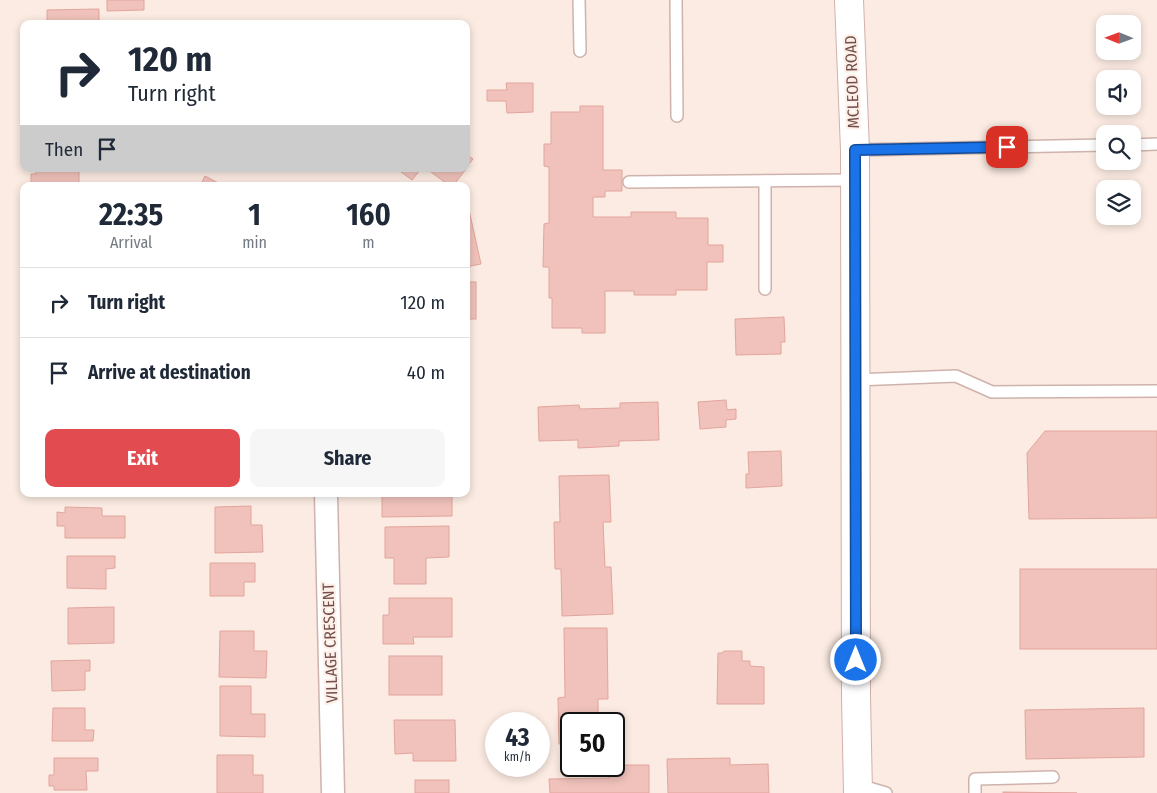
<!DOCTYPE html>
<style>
body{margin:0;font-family:"Fira Sans Condensed",sans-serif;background:#f6f6f7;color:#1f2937;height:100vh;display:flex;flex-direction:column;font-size:19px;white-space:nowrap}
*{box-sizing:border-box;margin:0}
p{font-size:16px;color:#747a83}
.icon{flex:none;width:28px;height:28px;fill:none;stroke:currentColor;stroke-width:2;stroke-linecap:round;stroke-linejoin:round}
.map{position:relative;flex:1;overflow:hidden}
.drawer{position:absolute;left:20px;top:182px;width:450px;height:315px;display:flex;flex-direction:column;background:#fff;border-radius:10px;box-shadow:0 2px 8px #0003}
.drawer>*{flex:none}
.banner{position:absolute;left:20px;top:20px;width:450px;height:152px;border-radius:10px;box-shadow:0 2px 8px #0003;background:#fff;color:#1f2937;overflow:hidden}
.needle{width:32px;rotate:271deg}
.tools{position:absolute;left:1096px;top:15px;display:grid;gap:10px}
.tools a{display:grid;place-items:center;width:45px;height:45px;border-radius:10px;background:#fff;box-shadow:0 2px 8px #0003;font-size:25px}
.speed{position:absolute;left:485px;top:712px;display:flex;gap:10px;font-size:25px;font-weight:700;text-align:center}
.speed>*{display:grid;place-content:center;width:65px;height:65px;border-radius:50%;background:#fff;box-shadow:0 2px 8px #0003;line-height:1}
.speed small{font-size:12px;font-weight:400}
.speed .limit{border:2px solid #111;border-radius:8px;background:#fff;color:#111}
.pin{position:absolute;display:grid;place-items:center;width:42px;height:42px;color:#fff;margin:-21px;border-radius:10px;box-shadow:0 2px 8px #0006}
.me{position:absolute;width:55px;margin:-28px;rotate:0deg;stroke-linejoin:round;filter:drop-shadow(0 0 4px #0008)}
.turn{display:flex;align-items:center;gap:18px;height:105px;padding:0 25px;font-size:22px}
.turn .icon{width:65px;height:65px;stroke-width:2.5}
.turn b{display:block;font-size:35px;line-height:42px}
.then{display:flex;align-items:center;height:48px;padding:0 25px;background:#0003;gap:10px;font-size:19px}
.eta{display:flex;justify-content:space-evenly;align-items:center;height:85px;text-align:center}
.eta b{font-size:30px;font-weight:700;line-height:35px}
.cta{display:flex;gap:10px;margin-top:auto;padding:10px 25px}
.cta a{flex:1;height:58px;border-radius:10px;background:#e24b4f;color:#fff;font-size:20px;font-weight:700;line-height:58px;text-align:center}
.cta a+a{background:#f6f6f7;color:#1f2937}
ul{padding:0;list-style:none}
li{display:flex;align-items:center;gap:15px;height:70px;padding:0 25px;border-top:1px solid #e0e1e3}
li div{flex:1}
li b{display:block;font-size:19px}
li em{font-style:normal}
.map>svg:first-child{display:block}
.building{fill:#f0c2bb;stroke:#e2a59c}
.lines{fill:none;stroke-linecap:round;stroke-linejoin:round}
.service-casing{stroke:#ceb3ac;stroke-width:14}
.minor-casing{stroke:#ceb3ac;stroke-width:25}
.secondary-casing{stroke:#d1b1a9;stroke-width:30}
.service{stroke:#fff;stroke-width:11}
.minor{stroke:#fff;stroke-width:22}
.secondary{stroke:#fff;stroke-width:28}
.route-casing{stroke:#114b97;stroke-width:12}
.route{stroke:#1a73e8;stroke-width:9}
.labels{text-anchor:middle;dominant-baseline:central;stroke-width:4.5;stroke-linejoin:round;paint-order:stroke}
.street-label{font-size:16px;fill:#724e4a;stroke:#fef0e8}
</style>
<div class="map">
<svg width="1157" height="793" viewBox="0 0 1157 793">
<rect width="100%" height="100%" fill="#fbebe2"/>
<g class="building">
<polygon points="107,0 144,0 144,10 107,11"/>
<polygon points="99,9 99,24 47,24 47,10"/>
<polygon points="506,83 533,83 533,112 507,113 506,101 487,101 487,90 507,90"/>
<polygon points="580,106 603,106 603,170 622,170 622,191 605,191 605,197 593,197 593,217 631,217 631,212 676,212 676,218 708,218 708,245 723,245 723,262 707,262 707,290 676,290 676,295 634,295 634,291 605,291 605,333 582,333 582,328 552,328 552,298 549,298 549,267 543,267 544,224 549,223 549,167 544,166 544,144 551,144 551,112 580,112"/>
<polygon points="466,154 473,159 466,168"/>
<polygon points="36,169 79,169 79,186 35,186 35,185 31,185 31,174 36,174"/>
<polygon points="397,169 421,169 412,180"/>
<polygon points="427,169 466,169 453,186 450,186"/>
<polygon points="205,176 224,186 200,186"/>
<polygon points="469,210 481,264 466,267 466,211"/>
<rect x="466" y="282" width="10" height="37"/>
<polygon points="784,317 785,342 781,342 781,354 736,355 735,319"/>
<polygon points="726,400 727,410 736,409 736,419 726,420 726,427 700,429 698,402"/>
<polygon points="658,402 659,440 619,441 619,446 578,448 578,440 539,441 538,407 579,405 580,409 620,408 620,403"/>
<polygon points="1045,431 1157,431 1157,518 1029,519 1027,453"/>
<polygon points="781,451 782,486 746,488 746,474 749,474 748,452"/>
<polygon points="609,475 611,522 603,522 605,567 611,567 613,614 562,616 561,569 555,569 554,522 560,522 559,476"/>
<polygon points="382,494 452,494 452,516 382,517"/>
<polygon points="251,506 251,525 262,525 263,552 215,553 215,507"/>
<polygon points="65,507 102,508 102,516 125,516 125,538 65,538 65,526 57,526 57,512 65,513"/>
<polygon points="449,526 449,557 426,558 426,584 394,584 394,558 385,558 385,527"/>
<polygon points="67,556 115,556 115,568 106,569 106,589 67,588"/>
<polygon points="210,563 255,563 255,582 244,582 244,596 210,596"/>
<rect x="1020" y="569" width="137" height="80"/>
<polygon points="389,598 452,598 452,637 413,637 414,644 383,644 383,615 389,615"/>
<polygon points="114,607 114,643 68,644 68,608"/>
<polygon points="564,628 607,628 608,699 598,699 598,724 571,724 571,744 559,744 558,698 565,697"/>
<polygon points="220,631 254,631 254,651 267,651 266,678 219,677"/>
<polygon points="724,651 742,651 742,661 750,661 750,666 764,667 764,704 717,704 718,653 722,653"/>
<rect x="389" y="656" width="53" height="39"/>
<polygon points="90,660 90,671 85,671 85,690 52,691 51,661"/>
<polygon points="220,686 251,686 251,714 265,714 265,737 220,736"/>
<polygon points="53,708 85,708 85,730 94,730 93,741 52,741"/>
<polygon points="1144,708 1144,757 1026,759 1025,710"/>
<polygon points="394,720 455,720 456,761 413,761 413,753 395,754"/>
<polygon points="217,755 253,755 253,775 263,775 263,793 217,793"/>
<polygon points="54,758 98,758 98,771 86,771 87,790 54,790 54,786 49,786 49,775 54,775"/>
<polygon points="730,758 730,765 768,764 769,793 668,793 667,759"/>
<polygon points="614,765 649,765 649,793 550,793 549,779 609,778 609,766 614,766"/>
<rect x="415" y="780" width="34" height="13"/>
<polygon points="1003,792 1077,793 1003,793"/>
</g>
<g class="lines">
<defs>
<g id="service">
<polyline points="579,0 580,51"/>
<polyline points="676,0 677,116"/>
<polyline points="1132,145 1157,144"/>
<polyline points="855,150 1105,145"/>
<polyline points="629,182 855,180"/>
<polyline points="765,289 765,181"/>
<polyline points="855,380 956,376 992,392 1157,391"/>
<polyline points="859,785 886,793"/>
<polyline points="975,793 975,779 1053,777"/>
</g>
<polyline id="minor" points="326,494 333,793"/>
<polyline id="secondary" points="849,0 855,150 856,697 858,793"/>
</defs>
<use href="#service" class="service-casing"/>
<use href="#minor" class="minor-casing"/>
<use href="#secondary" class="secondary-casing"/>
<use href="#service" class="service"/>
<use href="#minor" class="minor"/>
<use href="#secondary" class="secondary"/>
</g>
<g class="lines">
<defs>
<polyline id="route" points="856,660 855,150 1007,147"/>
</defs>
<use href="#route" class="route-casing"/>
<use href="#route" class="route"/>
</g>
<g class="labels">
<g class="street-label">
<text transform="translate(852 82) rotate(-92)">MCLEOD ROAD</text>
<text transform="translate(330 643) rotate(-92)">VILLAGE CRESCENT</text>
</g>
</g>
</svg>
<div class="tools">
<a><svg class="needle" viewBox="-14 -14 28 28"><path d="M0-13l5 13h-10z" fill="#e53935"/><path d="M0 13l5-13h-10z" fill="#747a83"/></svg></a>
<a><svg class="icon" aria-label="sound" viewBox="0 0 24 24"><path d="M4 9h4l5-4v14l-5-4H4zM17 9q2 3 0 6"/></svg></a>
<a><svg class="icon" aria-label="search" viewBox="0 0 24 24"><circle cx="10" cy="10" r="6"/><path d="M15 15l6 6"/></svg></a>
<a><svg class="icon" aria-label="layers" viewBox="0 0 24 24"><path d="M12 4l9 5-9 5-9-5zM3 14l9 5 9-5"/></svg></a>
</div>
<div class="speed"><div>43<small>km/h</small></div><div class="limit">50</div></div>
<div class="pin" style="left:1007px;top:147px;background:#d93025"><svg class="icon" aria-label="arrive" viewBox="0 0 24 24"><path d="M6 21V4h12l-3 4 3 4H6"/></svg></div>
<svg class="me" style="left:856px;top:660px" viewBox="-20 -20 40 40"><circle r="17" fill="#1a73e8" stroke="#fff" stroke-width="3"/><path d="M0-11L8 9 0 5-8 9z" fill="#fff"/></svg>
<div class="banner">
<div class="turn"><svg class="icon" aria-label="right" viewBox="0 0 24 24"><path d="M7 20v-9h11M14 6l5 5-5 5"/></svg><div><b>120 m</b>Turn right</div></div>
<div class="then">Then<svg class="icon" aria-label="arrive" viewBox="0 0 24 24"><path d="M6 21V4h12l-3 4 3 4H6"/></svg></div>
</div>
<section class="drawer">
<div class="eta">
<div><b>22:35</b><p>Arrival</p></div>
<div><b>1</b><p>min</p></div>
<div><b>160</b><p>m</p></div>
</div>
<ul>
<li><svg class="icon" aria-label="right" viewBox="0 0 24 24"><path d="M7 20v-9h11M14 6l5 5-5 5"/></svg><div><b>Turn right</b></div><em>120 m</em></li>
<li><svg class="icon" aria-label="arrive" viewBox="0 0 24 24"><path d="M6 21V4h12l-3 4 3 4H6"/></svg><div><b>Arrive at destination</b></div><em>40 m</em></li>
</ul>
<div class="cta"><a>Exit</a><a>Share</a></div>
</section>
</div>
